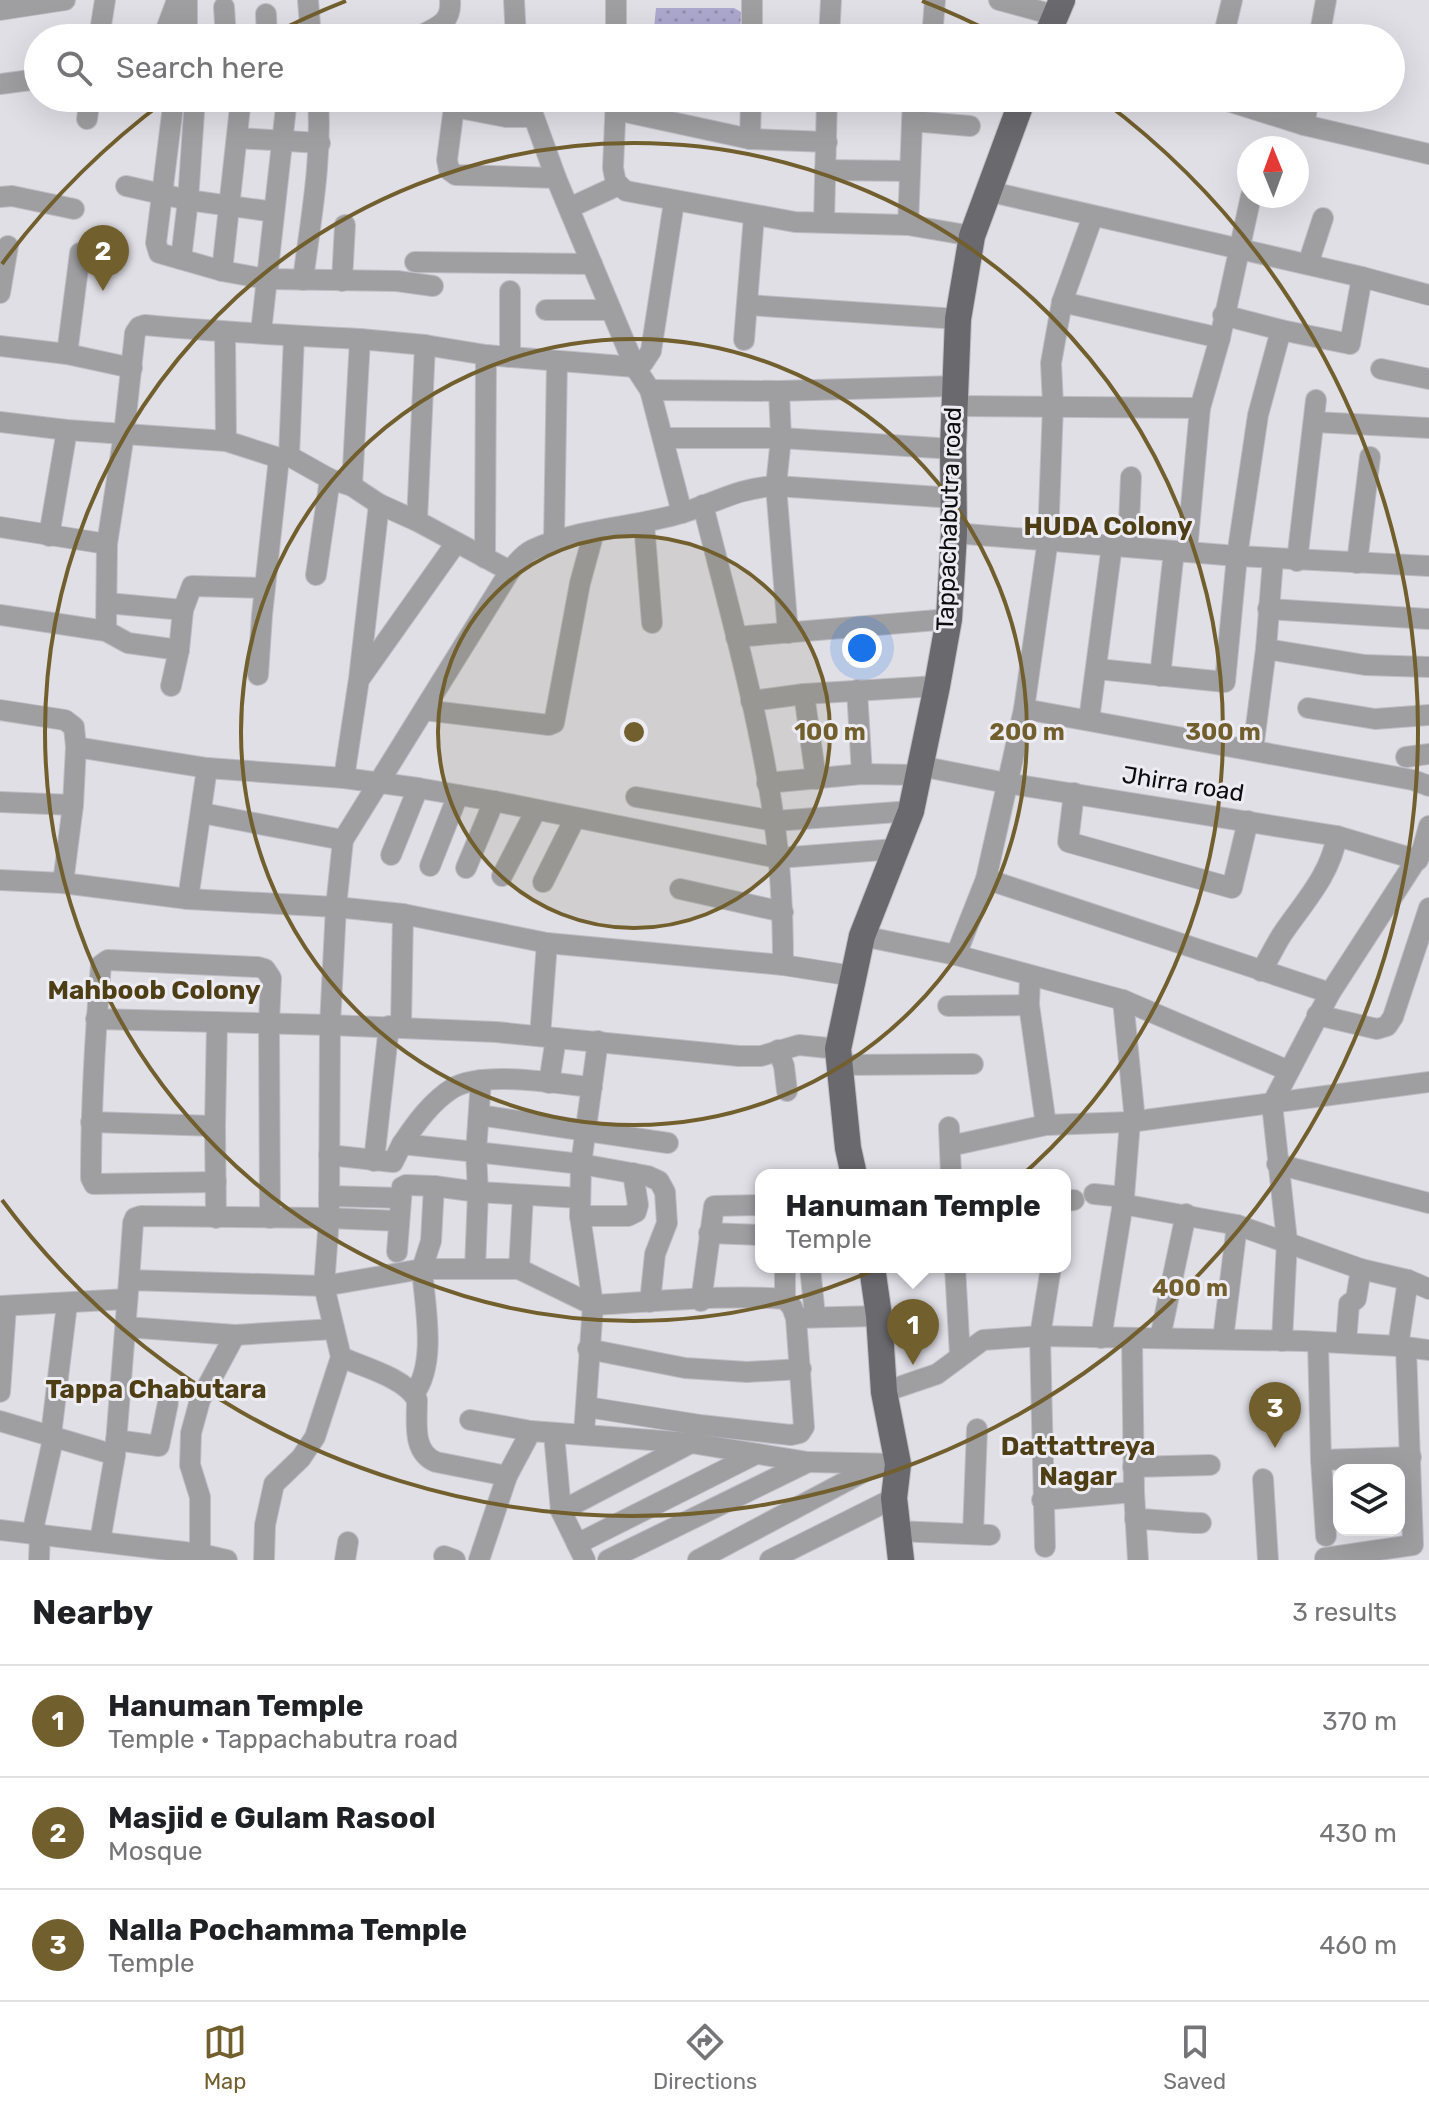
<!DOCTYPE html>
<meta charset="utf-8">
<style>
:root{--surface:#fff;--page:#f6f6f6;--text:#202124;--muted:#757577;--line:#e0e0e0;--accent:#725f2e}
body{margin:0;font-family:Rubik,sans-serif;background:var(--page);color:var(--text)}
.controls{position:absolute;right:24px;bottom:24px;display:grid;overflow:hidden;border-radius:16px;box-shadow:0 8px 32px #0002}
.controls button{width:72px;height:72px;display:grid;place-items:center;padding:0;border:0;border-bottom:2px solid var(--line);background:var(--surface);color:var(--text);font:40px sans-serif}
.compass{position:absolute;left:1237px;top:136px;width:72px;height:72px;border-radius:50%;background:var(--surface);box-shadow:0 8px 32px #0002;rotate:359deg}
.you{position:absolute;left:862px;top:648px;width:28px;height:28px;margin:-20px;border:6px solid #fff;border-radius:50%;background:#1a73e8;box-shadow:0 0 0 12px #1a73e833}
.badge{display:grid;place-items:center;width:52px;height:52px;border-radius:50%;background:var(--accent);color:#fff;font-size:26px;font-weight:700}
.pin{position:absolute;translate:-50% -66px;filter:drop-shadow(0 2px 4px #0008)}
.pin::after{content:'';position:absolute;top:42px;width:28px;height:24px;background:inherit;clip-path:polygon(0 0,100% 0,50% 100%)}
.popup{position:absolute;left:755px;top:1169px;width:316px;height:104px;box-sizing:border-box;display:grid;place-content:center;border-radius:16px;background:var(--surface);filter:drop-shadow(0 2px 6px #0005);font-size:26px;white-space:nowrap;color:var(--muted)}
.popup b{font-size:30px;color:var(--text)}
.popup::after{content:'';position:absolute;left:50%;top:100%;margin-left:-16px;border:16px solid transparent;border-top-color:var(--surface)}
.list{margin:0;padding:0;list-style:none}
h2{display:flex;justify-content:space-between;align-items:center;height:104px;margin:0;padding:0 32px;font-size:34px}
h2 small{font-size:26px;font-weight:400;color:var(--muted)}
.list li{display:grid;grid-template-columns:52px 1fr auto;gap:24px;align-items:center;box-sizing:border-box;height:112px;padding:0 32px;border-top:2px solid var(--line)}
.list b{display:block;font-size:30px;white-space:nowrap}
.list p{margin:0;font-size:26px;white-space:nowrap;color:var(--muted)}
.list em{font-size:26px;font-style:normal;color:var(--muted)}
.icon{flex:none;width:44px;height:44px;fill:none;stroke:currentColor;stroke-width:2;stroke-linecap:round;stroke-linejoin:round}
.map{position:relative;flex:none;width:1429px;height:1560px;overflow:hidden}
.search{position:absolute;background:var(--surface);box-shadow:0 8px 32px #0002;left:24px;right:24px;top:24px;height:88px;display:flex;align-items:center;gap:20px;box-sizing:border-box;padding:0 28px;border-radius:44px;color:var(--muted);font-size:30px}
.sheet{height:440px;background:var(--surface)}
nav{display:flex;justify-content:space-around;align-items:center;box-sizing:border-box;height:112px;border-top:2px solid var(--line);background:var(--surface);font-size:22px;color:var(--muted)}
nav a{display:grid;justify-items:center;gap:4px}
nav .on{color:var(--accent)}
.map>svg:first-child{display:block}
.park{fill:url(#park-dots)}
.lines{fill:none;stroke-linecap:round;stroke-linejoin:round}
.minor-casing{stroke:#bebdc4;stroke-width:22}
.major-casing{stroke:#bebdc4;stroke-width:28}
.minor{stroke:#9f9fa2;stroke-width:20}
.major{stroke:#6a696e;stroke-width:26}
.ring{fill:none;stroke:#725f2e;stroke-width:4}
.labels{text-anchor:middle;stroke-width:6;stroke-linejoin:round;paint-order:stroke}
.street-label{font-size:24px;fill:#0d0d0f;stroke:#edecf3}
.neighbourhood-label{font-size:26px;font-weight:bold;fill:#4d3e16;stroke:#edecf3}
.centre{fill:#725f2e;stroke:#edecf3;stroke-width:4}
.ring-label{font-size:24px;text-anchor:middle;font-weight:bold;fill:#725f2e;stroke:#edecf3;stroke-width:6;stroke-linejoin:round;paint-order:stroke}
</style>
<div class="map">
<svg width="1429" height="1560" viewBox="0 0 1429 1560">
<defs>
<pattern id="park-dots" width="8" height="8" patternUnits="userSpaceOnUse" patternTransform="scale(2)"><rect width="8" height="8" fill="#ada8ce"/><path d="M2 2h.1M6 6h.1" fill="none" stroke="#948fb0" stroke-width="1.8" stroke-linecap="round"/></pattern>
</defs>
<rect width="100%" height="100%" fill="#e0dfe6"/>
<g class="park">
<polygon points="656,8 734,8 741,12 740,38 653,38"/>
<polygon points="652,98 738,98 738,109 652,105"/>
</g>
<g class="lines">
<defs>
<g id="minor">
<polyline points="308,0 311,38"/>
<polyline points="514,0 516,38"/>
<polyline points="999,0 1054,15"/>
<polyline points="224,7 226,38"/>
<polyline points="0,10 65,0"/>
<polyline points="266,14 267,38"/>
<polyline points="99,38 105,0"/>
<polyline points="163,38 177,0"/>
<polyline points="187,38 187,1"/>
<path d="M416,38c19,-11 36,-13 34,-38"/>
<polyline points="616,38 616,0"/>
<polyline points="752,38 752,0"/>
<polyline points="829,38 831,0"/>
<polyline points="932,38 935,0"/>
<polyline points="1223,38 1232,0"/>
<polyline points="1319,38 1326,0"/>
<polyline points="0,84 38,79"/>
<polyline points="174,98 156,243 159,253 222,271 266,279 397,281 433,286"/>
<polyline points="453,98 454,107 506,117 533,117"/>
<polyline points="527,98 556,178 635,367 650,390 682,513"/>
<polyline points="616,98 613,168 616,183 626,191 795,222 908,225 972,236"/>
<polyline points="849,98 913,101"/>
<polyline points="1218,98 1304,125 1429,154"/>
<polyline points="138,99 138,98"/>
<polyline points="454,107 447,160 449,170 456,175 556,178"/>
<polyline points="616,110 750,139 827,142"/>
<polyline points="87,119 90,98"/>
<polyline points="912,121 970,126"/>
<polyline points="1304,125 1309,98"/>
<polyline points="237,138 320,143"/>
<polyline points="750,139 751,98"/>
<polyline points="825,170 909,171"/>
<polyline points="126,186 188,200 274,212"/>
<polyline points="987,191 1362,277 1429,295"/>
<polyline points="0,197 12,196 74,209"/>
<polyline points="569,208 619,185"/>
<polyline points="824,222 827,98"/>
<polyline points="908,225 913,98"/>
<polyline points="181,259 188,200 195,98"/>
<polyline points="415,262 592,264"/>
<polyline points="1308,264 1323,218"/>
<polyline points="222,271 241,98"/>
<path d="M303,280c8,-63 19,-118 15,-182"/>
<polyline points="342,281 345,225"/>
<polyline points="0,293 8,246"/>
<polyline points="1062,302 1220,338"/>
<polyline points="748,305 958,319"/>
<polyline points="546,310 611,310"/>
<polyline points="1281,330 1350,344 1362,277"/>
<polyline points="261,332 287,98"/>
<polyline points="225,333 226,441"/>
<polyline points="744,340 754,216"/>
<polyline points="0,346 67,354 132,368"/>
<polyline points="67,354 80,253"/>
<polyline points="510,357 510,291"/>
<polyline points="1381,369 1429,379"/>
<polyline points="650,390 779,391"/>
<polyline points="954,406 1200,408 1187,551"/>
<polyline points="1200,408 1220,338 1251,196"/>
<polyline points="0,422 67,430 226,441 279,458 289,456 330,479 352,486 379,504 417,521 510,571"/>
<polyline points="1315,422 1429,428"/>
<polyline points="663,438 781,438 953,449"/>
<polyline points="289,456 294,336"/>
<polyline points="352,486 360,339 425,345 486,355 635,367 643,363 651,351 674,202"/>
<path d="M703,505c26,104 56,208 71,315 7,48 9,97 9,145"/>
<polyline points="417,521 425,345"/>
<polyline points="644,523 652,623"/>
<path d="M0,527l107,17 17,-110 11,-101 4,-6 6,-2c71,7 143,10 215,14"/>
<polyline points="954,533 1237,556 1429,566"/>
<polyline points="49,536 67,430"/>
<polyline points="554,541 557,361"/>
<polyline points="1128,547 1131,477"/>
<polyline points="485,558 486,355"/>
<polyline points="1297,561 1316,400"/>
<polyline points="1357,563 1370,457"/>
<polyline points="316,575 330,479"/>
<polyline points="107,603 183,610"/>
<polyline points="1268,609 1429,619"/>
<polyline points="0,615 106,631 128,643 179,650 171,686"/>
<polyline points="106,631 107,544"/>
<polyline points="788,633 776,486 781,438 779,391 954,386"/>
<polyline points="736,637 949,619"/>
<polyline points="1266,649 1365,665 1429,667"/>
<polyline points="179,650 183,610 192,586 264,588"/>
<polyline points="1097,669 1225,682 1237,556 1258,415 1281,330 1223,315"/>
<polyline points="258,675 262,615 279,458"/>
<polyline points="1160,676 1174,551"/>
<polyline points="361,677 456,543"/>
<polyline points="857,690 862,774"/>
<polyline points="804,694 816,779"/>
<polyline points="751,701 804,694 937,686"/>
<polyline points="1308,708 1375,719 1429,715"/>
<polyline points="1024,709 1413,780 1429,786"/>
<polyline points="0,710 65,720 74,727 76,747"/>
<polyline points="424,710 549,725 554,723 580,583 594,532"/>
<polyline points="1089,720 1112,545"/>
<polyline points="1253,750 1266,649 1273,559"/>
<polyline points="1406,757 1429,754"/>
<polyline points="920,766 1006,783 1337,836 1418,860"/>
<polyline points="344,778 359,679 379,504"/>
<polyline points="767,783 862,774 919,775"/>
<polyline points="1074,793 1068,842 1232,888 1248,821"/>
<polyline points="636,797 775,821 911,811"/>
<polyline points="0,802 73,805 76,747 207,768 344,778 418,788 494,801 778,858 896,849"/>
<polyline points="202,813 343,840"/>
<polyline points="1422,851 1429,826"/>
<polyline points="391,855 418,788"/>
<polyline points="430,866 458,795"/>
<polyline points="466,868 494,801"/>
<polyline points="502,876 536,810"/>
<polyline points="986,879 1330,993 1272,1104 1287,1241 1282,1341"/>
<polyline points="0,880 63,883 188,899 336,907 403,914 547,943 783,965 853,976"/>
<polyline points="543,882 575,818"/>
<polyline points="63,883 73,805"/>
<polyline points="680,889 783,912"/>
<polyline points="188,899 207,768"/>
<polyline points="862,936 956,955 1123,1000 1289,1071"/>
<polyline points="956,955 986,879 1024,709 1048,539 1053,405 1051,363 1062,302 1093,216"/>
<path d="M1261,971c8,-12 14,-26 22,-38 22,-32 47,-58 54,-97"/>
<polyline points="1030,976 1029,1005 1046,1125 1130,1122"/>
<polyline points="1330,993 1422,851 1429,851"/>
<polyline points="1123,1000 1135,1121"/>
<polyline points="948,1006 1029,1005"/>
<polyline points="1317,1015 1377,1029 1387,1026 1393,1017 1429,908"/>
<polyline points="96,1019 330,1025 329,1218 324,1286 341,1357 315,1437 301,1458 274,1484 265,1525 264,1560"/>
<polyline points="401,1026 403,914"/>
<polyline points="540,1036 547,943"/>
<path d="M838,1049l-39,-4 -38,11h-22l-243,-24 -166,-7 6,-118 7,-67 167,-269c6,-7 13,-17 22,-21 47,-22 101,-22 150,-37 36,-11 55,-25 94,-27l178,12"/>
<polyline points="778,1050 784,1066 787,1091"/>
<polyline points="840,1065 973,1064"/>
<polyline points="481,1080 476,1152 581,1164 598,1041"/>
<polyline points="549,1083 556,1038"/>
<polyline points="479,1115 668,1143"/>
<polyline points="91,1122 215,1126"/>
<polyline points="949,1127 951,1175"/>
<path d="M402,1144c14,-21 30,-43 51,-56 30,-18 104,-4 139,-1"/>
<polyline points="950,1146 1046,1125"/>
<polyline points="329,1155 393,1162 402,1144 476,1152 478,1192 434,1186"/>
<polyline points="374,1161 389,1026"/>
<polyline points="1277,1164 1429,1203"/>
<path d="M216,1182l-122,2 -3,-6c0,-71 4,-142 10,-213l7,-5 150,7 7,2 6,9 -2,45 1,195"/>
<polyline points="1094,1194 1124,1197"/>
<polyline points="329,1196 401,1198"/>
<polyline points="580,1198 478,1192 475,1269 519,1269 593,1305 584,1433"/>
<polyline points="1065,1201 1074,1200"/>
<polyline points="1122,1204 1237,1225 1361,1269 1408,1280 1429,1289"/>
<polyline points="580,1216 628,1216 636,1212 638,1205 633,1173"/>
<polyline points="216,1218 215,1126 217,1022"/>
<polyline points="709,1233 761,1235"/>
<polyline points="397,1252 402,1187 406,1185 434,1186 431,1241 422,1269 475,1269"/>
<polyline points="785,1267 785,1299"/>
<polyline points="810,1267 815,1316"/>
<polyline points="955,1267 960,1356"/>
<polyline points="519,1269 523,1195"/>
<polyline points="129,1280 133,1223 135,1218 141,1216 329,1218 399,1221"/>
<polyline points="701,1301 714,1206 761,1205"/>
<polyline points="0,1306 127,1299"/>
<polyline points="796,1318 879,1316"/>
<polyline points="126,1327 235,1335 200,1400 191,1433 190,1465 200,1497 200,1560"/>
<polyline points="235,1335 334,1329"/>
<polyline points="1101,1338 1124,1197 1130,1122 1429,1082"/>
<polyline points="1132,1338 1134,1492 1138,1560"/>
<polyline points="1160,1338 1186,1214"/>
<polyline points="1223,1339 1237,1225"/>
<polyline points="1318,1342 1321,1460 1326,1536"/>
<polyline points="1346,1343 1349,1304 1356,1299 1361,1269"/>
<polyline points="1398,1346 1408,1280"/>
<polyline points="588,1349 685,1368 747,1372 801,1369"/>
<path d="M341,1357c22,10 65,21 76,43 0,23 -5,52 19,62l71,14 -28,84"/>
<polyline points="0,1392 6,1307"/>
<polyline points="884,1392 937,1374 983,1340 1040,1336 1304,1341 1398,1346 1429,1350"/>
<path d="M587,1407l113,18 91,10 9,-2 4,-6 -8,-109 -4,-11 -7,-8c-61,-5 -130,3 -192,6l-13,-89 1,-52 67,12 11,5 6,11 2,31 -12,31 -5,48"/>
<polyline points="470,1420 531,1431"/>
<polyline points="0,1421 115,1455"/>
<polyline points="554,1434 561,1511 585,1560"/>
<polyline points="51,1435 67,1304"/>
<polyline points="116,1440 159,1446 168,1403"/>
<polyline points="691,1443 808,1462 898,1464"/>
<polyline points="1321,1460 1411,1457"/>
<polyline points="1133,1467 1210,1465"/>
<polyline points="507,1476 531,1431 691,1443 561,1511"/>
<polyline points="1263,1479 1268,1560"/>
<polyline points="1042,1500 1134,1492"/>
<path d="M1135,1519c23,0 43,4 66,4"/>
<polyline points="0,1530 201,1554 227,1560"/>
<polyline points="896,1531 990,1535"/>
<polyline points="32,1534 54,1435"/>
<polyline points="973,1534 977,1429"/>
<path d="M100,1541l15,-86 14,-175 195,6 98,-17c3,38 15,94 -8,125"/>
<polyline points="577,1544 754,1455"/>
<polyline points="1045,1547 1040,1336 1051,1267"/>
<polyline points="444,1556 455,1560"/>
<polyline points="39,1560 40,1534"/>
<polyline points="345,1560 348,1542"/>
<polyline points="608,1560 808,1462"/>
<polyline points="698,1560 875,1466"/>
<polyline points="770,1560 894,1498"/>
<polyline points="1325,1560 1325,1558 1413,1545 1406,1348"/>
</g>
<g id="major">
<polyline points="1046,38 1062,0"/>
<polyline points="854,1175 848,1148 838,1049 862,936 911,811 937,686 949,619 954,533 953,449 958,319 972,236 1023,98"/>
<polyline points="872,1267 879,1316 884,1392 898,1464 894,1498 901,1560"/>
</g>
</defs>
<use href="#minor" class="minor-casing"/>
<use href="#major" class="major-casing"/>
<use href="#minor" class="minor"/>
<use href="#major" class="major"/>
</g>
<circle cx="634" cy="732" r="196" fill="#725f2e" fill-opacity=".12"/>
<g class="ring">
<circle cx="634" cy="732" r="196"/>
<circle cx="634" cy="732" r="393"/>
<circle cx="634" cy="732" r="589"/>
<path d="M2 264A786 786 0 0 1 166 100M271 35A786 786 0 0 1 346 1M922 1A786 786 0 0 1 997 35M1102 100A786 786 0 1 1 2 1200"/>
</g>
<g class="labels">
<g class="street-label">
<text transform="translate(949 519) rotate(-88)" y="8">Tappachabutra road</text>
<text transform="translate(1183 784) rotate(9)" y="8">Jhirra road</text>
</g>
<g class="neighbourhood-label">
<text x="1108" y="535">HUDA Colony</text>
<text x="154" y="999">Mahboob Colony</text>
<text x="156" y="1398">Tappa Chabutara</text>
<text x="1078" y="1455">Dattattreya<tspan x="1078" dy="30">Nagar</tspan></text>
</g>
</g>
<circle cx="634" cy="732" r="12" class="centre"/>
<g class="ring-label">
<text x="830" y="740">100 m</text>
<text x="1027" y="740">200 m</text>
<text x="1223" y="740">300 m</text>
<text x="1190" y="1296">400 m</text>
</g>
</svg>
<div class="controls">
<button><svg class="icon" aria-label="layers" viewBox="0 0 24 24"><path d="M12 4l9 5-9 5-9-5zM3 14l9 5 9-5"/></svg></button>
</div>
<svg class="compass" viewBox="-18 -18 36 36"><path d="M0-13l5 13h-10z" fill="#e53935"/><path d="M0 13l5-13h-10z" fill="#757577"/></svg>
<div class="you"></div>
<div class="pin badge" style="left:913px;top:1365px">1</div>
<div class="popup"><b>Hanuman Temple</b>Temple</div>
<div class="pin badge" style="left:103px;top:291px">2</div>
<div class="pin badge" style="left:1275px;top:1448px">3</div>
<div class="search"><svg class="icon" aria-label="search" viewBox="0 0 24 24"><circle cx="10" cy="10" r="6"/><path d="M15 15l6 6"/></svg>Search here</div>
</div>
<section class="sheet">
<h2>Nearby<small>3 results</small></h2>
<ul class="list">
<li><span class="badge">1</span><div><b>Hanuman Temple</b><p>Temple · Tappachabutra road</p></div><em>370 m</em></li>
<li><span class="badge">2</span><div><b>Masjid e Gulam Rasool</b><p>Mosque</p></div><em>430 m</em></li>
<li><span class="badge">3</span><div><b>Nalla Pochamma Temple</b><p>Temple</p></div><em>460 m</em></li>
</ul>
</section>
<nav>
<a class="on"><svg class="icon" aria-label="map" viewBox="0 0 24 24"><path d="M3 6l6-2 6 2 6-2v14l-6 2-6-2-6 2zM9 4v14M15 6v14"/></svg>Map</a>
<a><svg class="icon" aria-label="directions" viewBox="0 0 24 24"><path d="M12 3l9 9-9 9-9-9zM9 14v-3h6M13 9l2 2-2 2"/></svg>Directions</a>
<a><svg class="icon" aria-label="saved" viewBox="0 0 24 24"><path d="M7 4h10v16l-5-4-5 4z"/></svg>Saved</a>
</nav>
